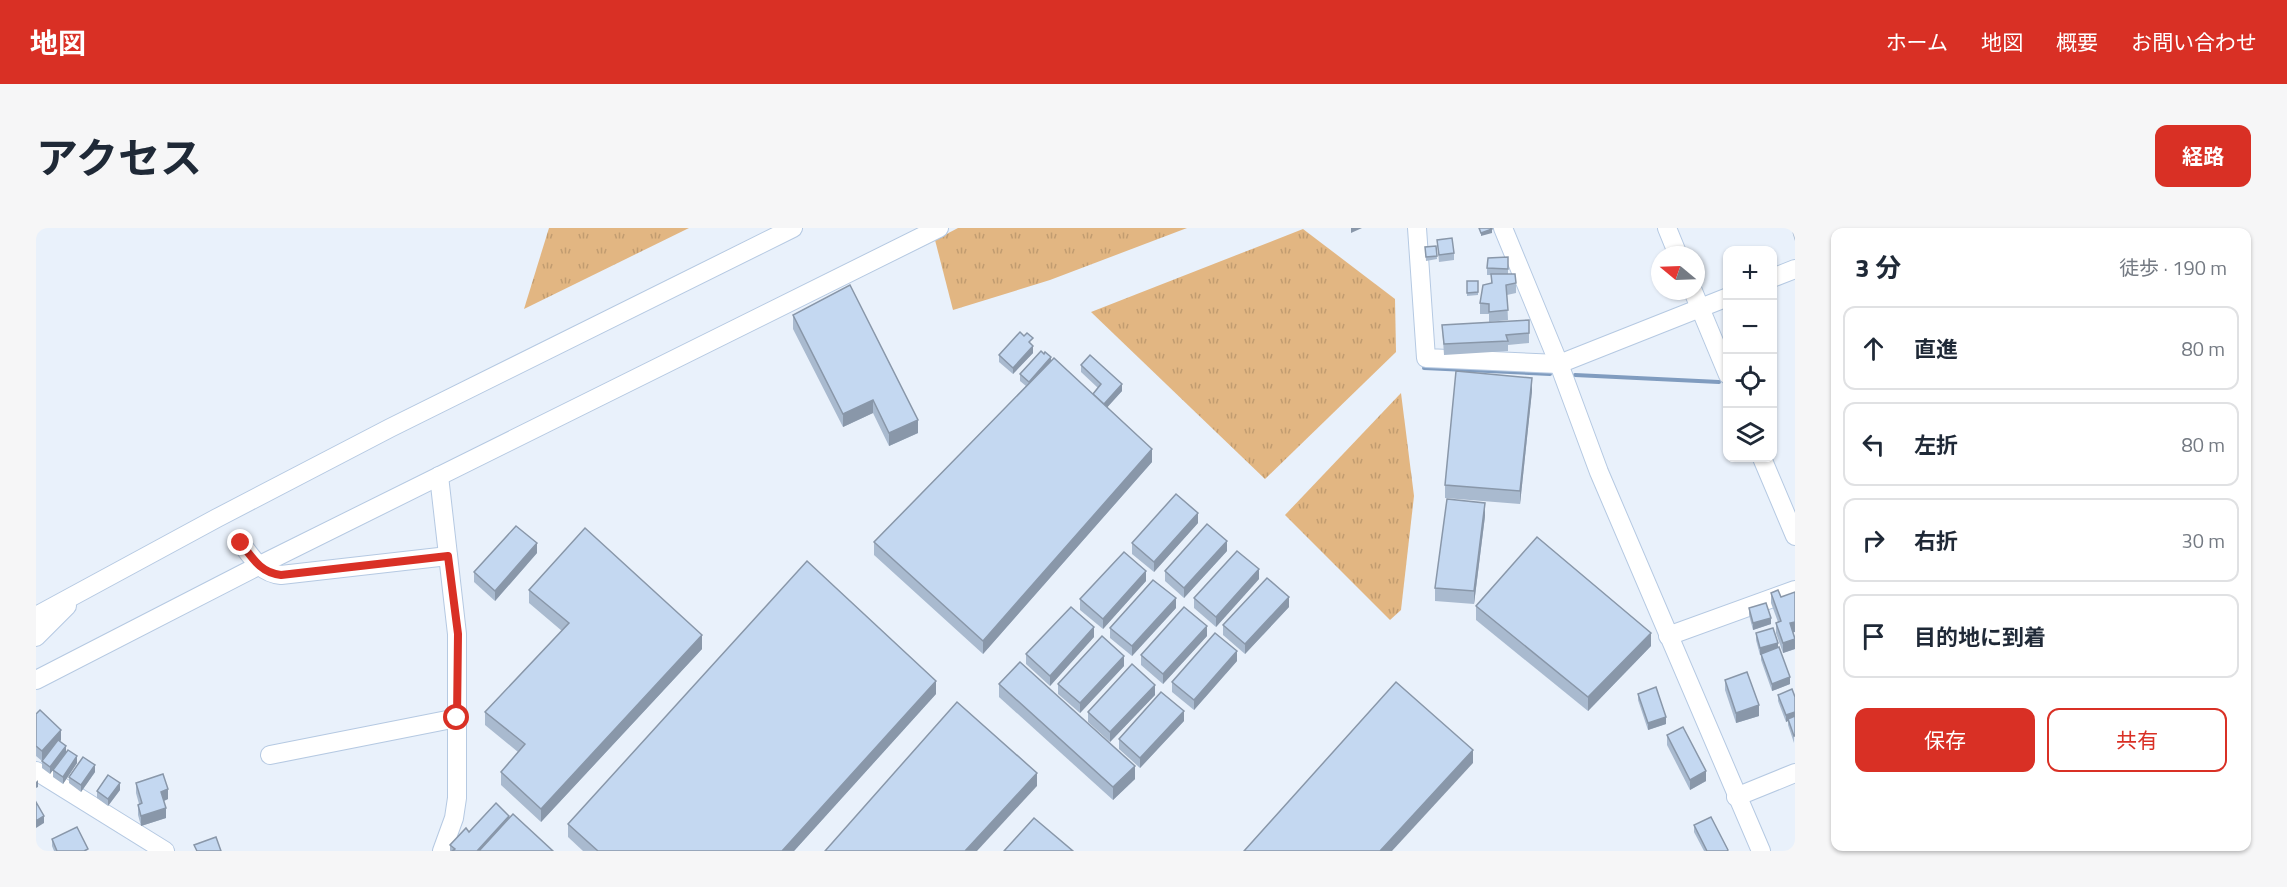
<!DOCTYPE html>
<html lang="ja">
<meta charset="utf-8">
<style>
:root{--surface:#fff;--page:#f6f6f7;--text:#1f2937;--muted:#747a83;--line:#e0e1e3;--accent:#d93025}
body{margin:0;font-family:"Titillium Web","Noto Sans JP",sans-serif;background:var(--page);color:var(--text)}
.controls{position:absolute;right:18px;top:18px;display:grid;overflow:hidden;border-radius:12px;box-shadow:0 2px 4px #0004}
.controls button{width:54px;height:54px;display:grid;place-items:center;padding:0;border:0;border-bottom:2px solid var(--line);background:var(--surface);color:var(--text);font:30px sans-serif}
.compass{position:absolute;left:1615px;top:18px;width:54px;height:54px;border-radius:50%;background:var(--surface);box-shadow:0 2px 4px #0004;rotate:289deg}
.stop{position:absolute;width:18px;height:18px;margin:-14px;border:4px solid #d93025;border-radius:50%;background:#fff}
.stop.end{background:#d93025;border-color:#fff;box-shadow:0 2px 6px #0008}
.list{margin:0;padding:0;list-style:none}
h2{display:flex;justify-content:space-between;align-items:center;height:78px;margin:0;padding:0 24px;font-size:26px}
h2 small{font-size:20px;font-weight:400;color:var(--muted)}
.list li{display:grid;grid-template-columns:39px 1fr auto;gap:18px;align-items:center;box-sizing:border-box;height:84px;margin:0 12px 12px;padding:0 12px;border:2px solid var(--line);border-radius:12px}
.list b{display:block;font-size:22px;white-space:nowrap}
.list em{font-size:20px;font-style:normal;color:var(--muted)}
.actions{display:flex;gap:12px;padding:18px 24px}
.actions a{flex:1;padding:14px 0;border:2px solid var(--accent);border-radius:12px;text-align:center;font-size:21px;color:var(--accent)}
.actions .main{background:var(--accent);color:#fff}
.icon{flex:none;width:33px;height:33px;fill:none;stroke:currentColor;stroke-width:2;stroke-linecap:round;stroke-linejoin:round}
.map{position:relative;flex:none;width:1759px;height:623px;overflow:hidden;border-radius:12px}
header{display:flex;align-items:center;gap:36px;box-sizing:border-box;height:84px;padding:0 30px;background:var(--accent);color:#fff}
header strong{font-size:28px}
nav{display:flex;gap:33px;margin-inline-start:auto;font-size:21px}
.intro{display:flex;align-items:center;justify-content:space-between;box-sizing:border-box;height:144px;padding:0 36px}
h1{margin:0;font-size:42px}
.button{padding:15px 27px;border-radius:12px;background:var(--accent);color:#fff;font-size:21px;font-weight:700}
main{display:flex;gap:36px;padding:0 36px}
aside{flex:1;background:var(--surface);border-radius:12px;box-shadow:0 2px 4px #0004}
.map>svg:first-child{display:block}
.grass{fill:url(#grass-tufts)}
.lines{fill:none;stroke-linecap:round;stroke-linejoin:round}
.stream{stroke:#809cbf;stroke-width:4}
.minor-casing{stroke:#b5c9e2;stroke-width:20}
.minor{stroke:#fff;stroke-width:18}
.wall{fill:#a9bacf}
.shaded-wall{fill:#8997a9}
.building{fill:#c4d8f1;stroke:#8997a9;stroke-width:1.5}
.route{stroke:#d93025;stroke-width:8}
</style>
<header>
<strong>地図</strong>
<nav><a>ホーム</a><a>地図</a><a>概要</a><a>お問い合わせ</a></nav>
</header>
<div class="intro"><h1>アクセス</h1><a class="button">経路</a></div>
<main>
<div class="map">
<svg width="1759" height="623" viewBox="0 0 1759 623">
<defs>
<pattern id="grass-tufts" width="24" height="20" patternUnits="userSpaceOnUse" patternTransform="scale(1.5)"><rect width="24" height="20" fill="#e2b682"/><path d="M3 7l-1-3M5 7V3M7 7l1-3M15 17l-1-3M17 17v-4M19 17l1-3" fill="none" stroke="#c19c70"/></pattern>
</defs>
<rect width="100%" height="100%" fill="#e9f1fb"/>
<g class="grass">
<polygon points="513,0 653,0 488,81"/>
<polygon points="922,0 1151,0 1014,52 917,82 899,12"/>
<polygon points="1267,1 1359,71 1360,124 1229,251 1055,84"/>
<polygon points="1365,165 1378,268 1365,382 1354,392 1249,287"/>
</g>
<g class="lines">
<g class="stream">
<polyline points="1388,140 1514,146"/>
<polyline points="1539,147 1683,154"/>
</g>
<defs>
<g id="minor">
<polyline points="1381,0 1390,130 1523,136 1692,69"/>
<polyline points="1467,0 1523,136 1563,244 1725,623"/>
<polyline points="1631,0 1642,27"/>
<polyline points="1736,50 1759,41"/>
<polyline points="1657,63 1692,147"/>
<polyline points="1726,230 1759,308"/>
<polyline points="403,248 421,406 421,570 418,590 406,623"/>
<path d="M205,315c12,16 20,30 40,32l167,-19"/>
<polyline points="0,388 181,290 354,200 757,0"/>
<polyline points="1632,408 1759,362"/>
<polyline points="0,409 31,378"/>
<polyline points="0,452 222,338 903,0"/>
<polyline points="234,527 421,490"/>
<polyline points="0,543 129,623"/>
<polyline points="1700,569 1759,545"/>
</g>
</defs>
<use href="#minor" class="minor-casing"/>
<use href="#minor" class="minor"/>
</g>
<g class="wall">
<polygon points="1755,0 1759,0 1759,13"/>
<polygon points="1401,12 1418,25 1418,32 1403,34"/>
<polygon points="1400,18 1401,31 1390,33 1389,19"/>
<polygon points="1472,29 1472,46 1480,55 1480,65 1471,67 1472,92 1453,94 1453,86 1444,86 1444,75 1455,55 1455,47 1451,47 1451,40"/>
<polygon points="1431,53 1442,53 1442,67 1431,68"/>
<polygon points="757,87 882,205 853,218 837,185 807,199 757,101"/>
<polygon points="1406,97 1493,105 1493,115 1472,117 1472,123 1408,127"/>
<polygon points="996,117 997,125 977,146 963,134 963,127"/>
<polygon points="1015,133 1057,166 1062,160 1045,144 1045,137 1086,163 1071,179 1116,234 947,426 838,327 838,314 990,158 984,153 984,146"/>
<polygon points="1496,163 1484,276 1409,270 1409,257"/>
<polygon points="1449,288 1438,376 1399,373 1399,360"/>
<polygon points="1162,295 1118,344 1096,326 1096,315"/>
<polygon points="1191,323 1148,370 1129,353 1129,343"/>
<polygon points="501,325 459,373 438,354 438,344"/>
<polygon points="1223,351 1180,399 1158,380 1158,370"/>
<polygon points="1110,353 1067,401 1044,382 1044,371"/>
<polygon points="493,362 666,421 505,594 465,557 465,544 482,524 449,497 449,484 526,403 493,375"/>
<polygon points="1735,365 1757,404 1759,409 1759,421 1747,425 1740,405 1740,395 1742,394 1735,375"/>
<polygon points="1440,378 1615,418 1552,483 1440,392"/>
<polygon points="1253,379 1209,426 1187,407 1187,397"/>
<polygon points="1140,380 1096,428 1074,410 1074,400"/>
<polygon points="1713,380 1735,396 1717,402 1713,387"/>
<polygon points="1720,405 1742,420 1754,456 1736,463 1725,432 1725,427 1724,427 1720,412"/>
<polygon points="1171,408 1127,456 1105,437 1105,427"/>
<polygon points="1058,409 1014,458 990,436 990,426"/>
<polygon points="1201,433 1158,482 1136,464 1136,454"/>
<polygon points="1088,438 1044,485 1022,466 1022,456"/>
<polygon points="1689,452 1723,488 1700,495 1689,462"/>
<polygon points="963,456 1099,551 1077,572 963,469"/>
<polygon points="900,466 758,623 547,623 532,609 532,596"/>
<polygon points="1602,466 1630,496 1612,502 1602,472"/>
<polygon points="1119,467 1074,514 1052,494 1052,484"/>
<polygon points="1742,467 1759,469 1758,515 1752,497 1752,493 1750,494 1742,473"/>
<polygon points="0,486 25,512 24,514 30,524 41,535 27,556 17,549 17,542 25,531 14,546 6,540 6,533 8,531 6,533 0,528"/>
<polygon points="1148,493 1104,540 1083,521 1083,511"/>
<polygon points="1631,507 1670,553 1654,562 1631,517"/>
<polygon points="59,544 45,564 33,555 33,549"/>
<polygon points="100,555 132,571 128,573 130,590 105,598 102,587 102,577 103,576 100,565"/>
<polygon points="84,562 72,578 61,570 61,563"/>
<polygon points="473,591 517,623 414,623 414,617 433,604"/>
<polygon points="1658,597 1692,623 1668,623 1658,604"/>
<polygon points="16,611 52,623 18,623 16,618"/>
</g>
<g class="shaded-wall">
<polygon points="1315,0 1326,0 1315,5"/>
<polygon points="1456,1 1456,5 1445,8 1445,5"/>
<polygon points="997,118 997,125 977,146 977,140"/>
<polygon points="1015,129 1015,136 993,161 993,154"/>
<polygon points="1496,150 1496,163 1484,276 1484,263"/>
<polygon points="1086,156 1086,163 1068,183 1068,176"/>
<polygon points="837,172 837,185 807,199 807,186"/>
<polygon points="882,192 882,205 853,218 853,205"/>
<polygon points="1116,221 1116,234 947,426 947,413"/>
<polygon points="1449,275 1449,288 1438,376 1438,363"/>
<polygon points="1162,285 1162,295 1118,344 1118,334"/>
<polygon points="1191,313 1191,323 1148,370 1148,360"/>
<polygon points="501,315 501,325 459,373 459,363"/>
<polygon points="1223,341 1223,351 1180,399 1180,389"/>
<polygon points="1110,343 1110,353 1067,401 1067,391"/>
<polygon points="1253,369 1253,379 1209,426 1209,416"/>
<polygon points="1140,370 1140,380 1096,428 1096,418"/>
<polygon points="1735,390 1735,396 1717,402 1717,395"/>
<polygon points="1759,394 1759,404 1754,405 1754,395"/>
<polygon points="1171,398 1171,408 1127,456 1127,446"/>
<polygon points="1058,399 1058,409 1014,458 1014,448"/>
<polygon points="1615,405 1615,418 1552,483 1552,469"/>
<polygon points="666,407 666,421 505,594 505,581"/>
<polygon points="1759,411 1759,421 1747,425 1747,415"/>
<polygon points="1742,415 1742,422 1724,427 1724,420"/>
<polygon points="1201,423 1201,433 1158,482 1158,472"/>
<polygon points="1088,428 1088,438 1044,485 1044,475"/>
<polygon points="1754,449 1754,456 1736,463 1736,456"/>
<polygon points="900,453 900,466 758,623 746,623"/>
<polygon points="1119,457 1119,467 1074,514 1074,504"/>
<polygon points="1723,477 1723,488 1700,495 1700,485"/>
<polygon points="1148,483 1148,493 1104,540 1104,530"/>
<polygon points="1759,484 1759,490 1752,491 1752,493 1750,494 1750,487"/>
<polygon points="1630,489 1630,496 1612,502 1612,495"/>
<polygon points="25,502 25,512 6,533 6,523"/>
<polygon points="30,518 30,525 14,546 14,539"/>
<polygon points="1437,522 1437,535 1356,623 1344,623"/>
<polygon points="41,528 41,535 27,556 27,549"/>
<polygon points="59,537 59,544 45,564 45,557"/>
<polygon points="1099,538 1099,551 1077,572 1077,559"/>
<polygon points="1670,543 1670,553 1654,562 1654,552"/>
<polygon points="1001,545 1001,558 941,623 929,623"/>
<polygon points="2,552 2,559 0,560 0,554"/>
<polygon points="84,555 84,562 72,578 72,571"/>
<polygon points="132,561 132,571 125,574 125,564"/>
<polygon points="130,580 130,590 105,598 105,588"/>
<polygon points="8,588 8,595 0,600 0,593"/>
<polygon points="473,588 473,598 451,623 441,623"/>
</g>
<g class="building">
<polygon points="1443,0 1456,0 1456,1 1445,5"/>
<polygon points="1416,10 1418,25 1403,27 1401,12"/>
<polygon points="1400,18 1401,28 1390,29 1389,19"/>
<polygon points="1472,29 1472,41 1451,40 1452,30"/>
<polygon points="1455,46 1479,46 1480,55 1470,57 1472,82 1453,84 1453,76 1444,75 1447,57 1456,55"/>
<polygon points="1431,53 1442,53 1442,64 1431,65"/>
<polygon points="814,57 882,192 853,205 837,172 807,186 757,87"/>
<polygon points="1493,92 1493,105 1470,107 1472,113 1408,116 1406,97"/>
<polygon points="984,104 988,108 991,105 997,110 993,114 997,118 977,140 963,127"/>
<polygon points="1005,123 1008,126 1009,124 1015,129 993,154 984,146"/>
<polygon points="1054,127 1086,156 1068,176 1057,166 1065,156 1045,137"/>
<polygon points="1018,130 1116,221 947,413 838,314"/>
<polygon points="1420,143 1496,150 1484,263 1409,257"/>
<polygon points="1140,266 1162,285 1118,334 1096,315"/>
<polygon points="1411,271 1449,275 1438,363 1399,360"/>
<polygon points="1171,296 1191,313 1148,360 1129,343"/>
<polygon points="480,298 501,315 459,363 438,344"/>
<polygon points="549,300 666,407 505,581 465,544 489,516 449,484 533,395 493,362"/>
<polygon points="1501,309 1615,405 1552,469 1440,378"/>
<polygon points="1201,323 1223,341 1180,389 1158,370"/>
<polygon points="1088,324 1110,343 1067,391 1044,371"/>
<polygon points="771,333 900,453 746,623 562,623 532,596"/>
<polygon points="1231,350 1253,369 1209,416 1187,397"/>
<polygon points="1117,352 1140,370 1096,418 1074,400"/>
<polygon points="1742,362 1745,369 1759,364 1759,394 1754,395 1759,411 1747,415 1740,395 1745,393 1735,365"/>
<polygon points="1730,375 1735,390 1717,395 1713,380"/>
<polygon points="1035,379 1058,399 1014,448 990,426"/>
<polygon points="1148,379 1171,398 1127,446 1105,427"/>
<polygon points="1737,400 1742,415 1724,420 1720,405"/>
<polygon points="1179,405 1201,423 1158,472 1136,454"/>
<polygon points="1066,408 1088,428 1044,475 1022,456"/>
<polygon points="1743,419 1754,449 1736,456 1725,426"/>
<polygon points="984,434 1099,538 1077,559 963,456"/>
<polygon points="1096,436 1119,457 1074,504 1052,484"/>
<polygon points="1711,444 1723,477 1700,485 1689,452"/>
<polygon points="1360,454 1437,522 1344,623 1208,623"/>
<polygon points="1620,459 1630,489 1612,495 1602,466"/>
<polygon points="1756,461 1759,469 1759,484 1750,487 1742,467"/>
<polygon points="1125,464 1148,483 1104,530 1083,511"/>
<polygon points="921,474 1001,545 929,623 789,623"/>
<polygon points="4,482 25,502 6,523 0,518 0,486"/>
<polygon points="1759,488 1759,508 1758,508 1752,491"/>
<polygon points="1647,499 1670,543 1654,552 1631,507"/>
<polygon points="22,512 30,518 14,539 6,533"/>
<polygon points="32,522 41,528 27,549 17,542"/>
<polygon points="47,529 59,537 45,557 33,549"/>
<polygon points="127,546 132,561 125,564 130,580 105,588 102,577 106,575 100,555"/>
<polygon points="72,547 84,555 72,571 61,563"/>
<polygon points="0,574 8,588 0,593"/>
<polygon points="460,575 473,588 441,623 416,623 419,621 414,617 430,600 433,604"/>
<polygon points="477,586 517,623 443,623"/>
<polygon points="1675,589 1692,622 1691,623 1671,623 1658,597"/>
<polygon points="998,590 1037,623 968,623"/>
<polygon points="41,599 52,621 48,623 21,623 16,611"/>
<polygon points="180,609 185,623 161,623 158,617"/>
</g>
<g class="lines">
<path class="route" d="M205,315c12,16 20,30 40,32l167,-19 10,78 -1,84"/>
</g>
</svg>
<div class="controls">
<button>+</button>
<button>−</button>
<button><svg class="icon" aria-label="locate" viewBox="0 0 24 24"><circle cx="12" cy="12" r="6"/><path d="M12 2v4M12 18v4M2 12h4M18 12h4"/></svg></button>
<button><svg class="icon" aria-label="layers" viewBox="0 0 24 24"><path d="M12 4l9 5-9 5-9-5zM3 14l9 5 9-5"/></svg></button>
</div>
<svg class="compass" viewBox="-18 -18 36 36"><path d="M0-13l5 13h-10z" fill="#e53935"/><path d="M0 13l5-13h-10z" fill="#747a83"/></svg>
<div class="stop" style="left:421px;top:490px"></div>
<div class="stop end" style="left:205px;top:315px"></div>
</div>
<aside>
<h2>3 分<small>徒歩 · 190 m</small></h2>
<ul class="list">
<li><svg class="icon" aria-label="ahead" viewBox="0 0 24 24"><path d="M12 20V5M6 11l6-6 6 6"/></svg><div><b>直進</b></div><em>80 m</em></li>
<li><svg class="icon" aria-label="left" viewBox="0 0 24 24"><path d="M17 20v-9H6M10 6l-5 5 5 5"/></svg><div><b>左折</b></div><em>80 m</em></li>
<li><svg class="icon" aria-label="right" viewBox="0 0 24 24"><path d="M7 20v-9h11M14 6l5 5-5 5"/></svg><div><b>右折</b></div><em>30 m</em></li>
<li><svg class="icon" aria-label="arrive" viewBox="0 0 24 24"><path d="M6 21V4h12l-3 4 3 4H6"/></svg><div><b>目的地に到着</b></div></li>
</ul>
<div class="actions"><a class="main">保存</a><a>共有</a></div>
</aside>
</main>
